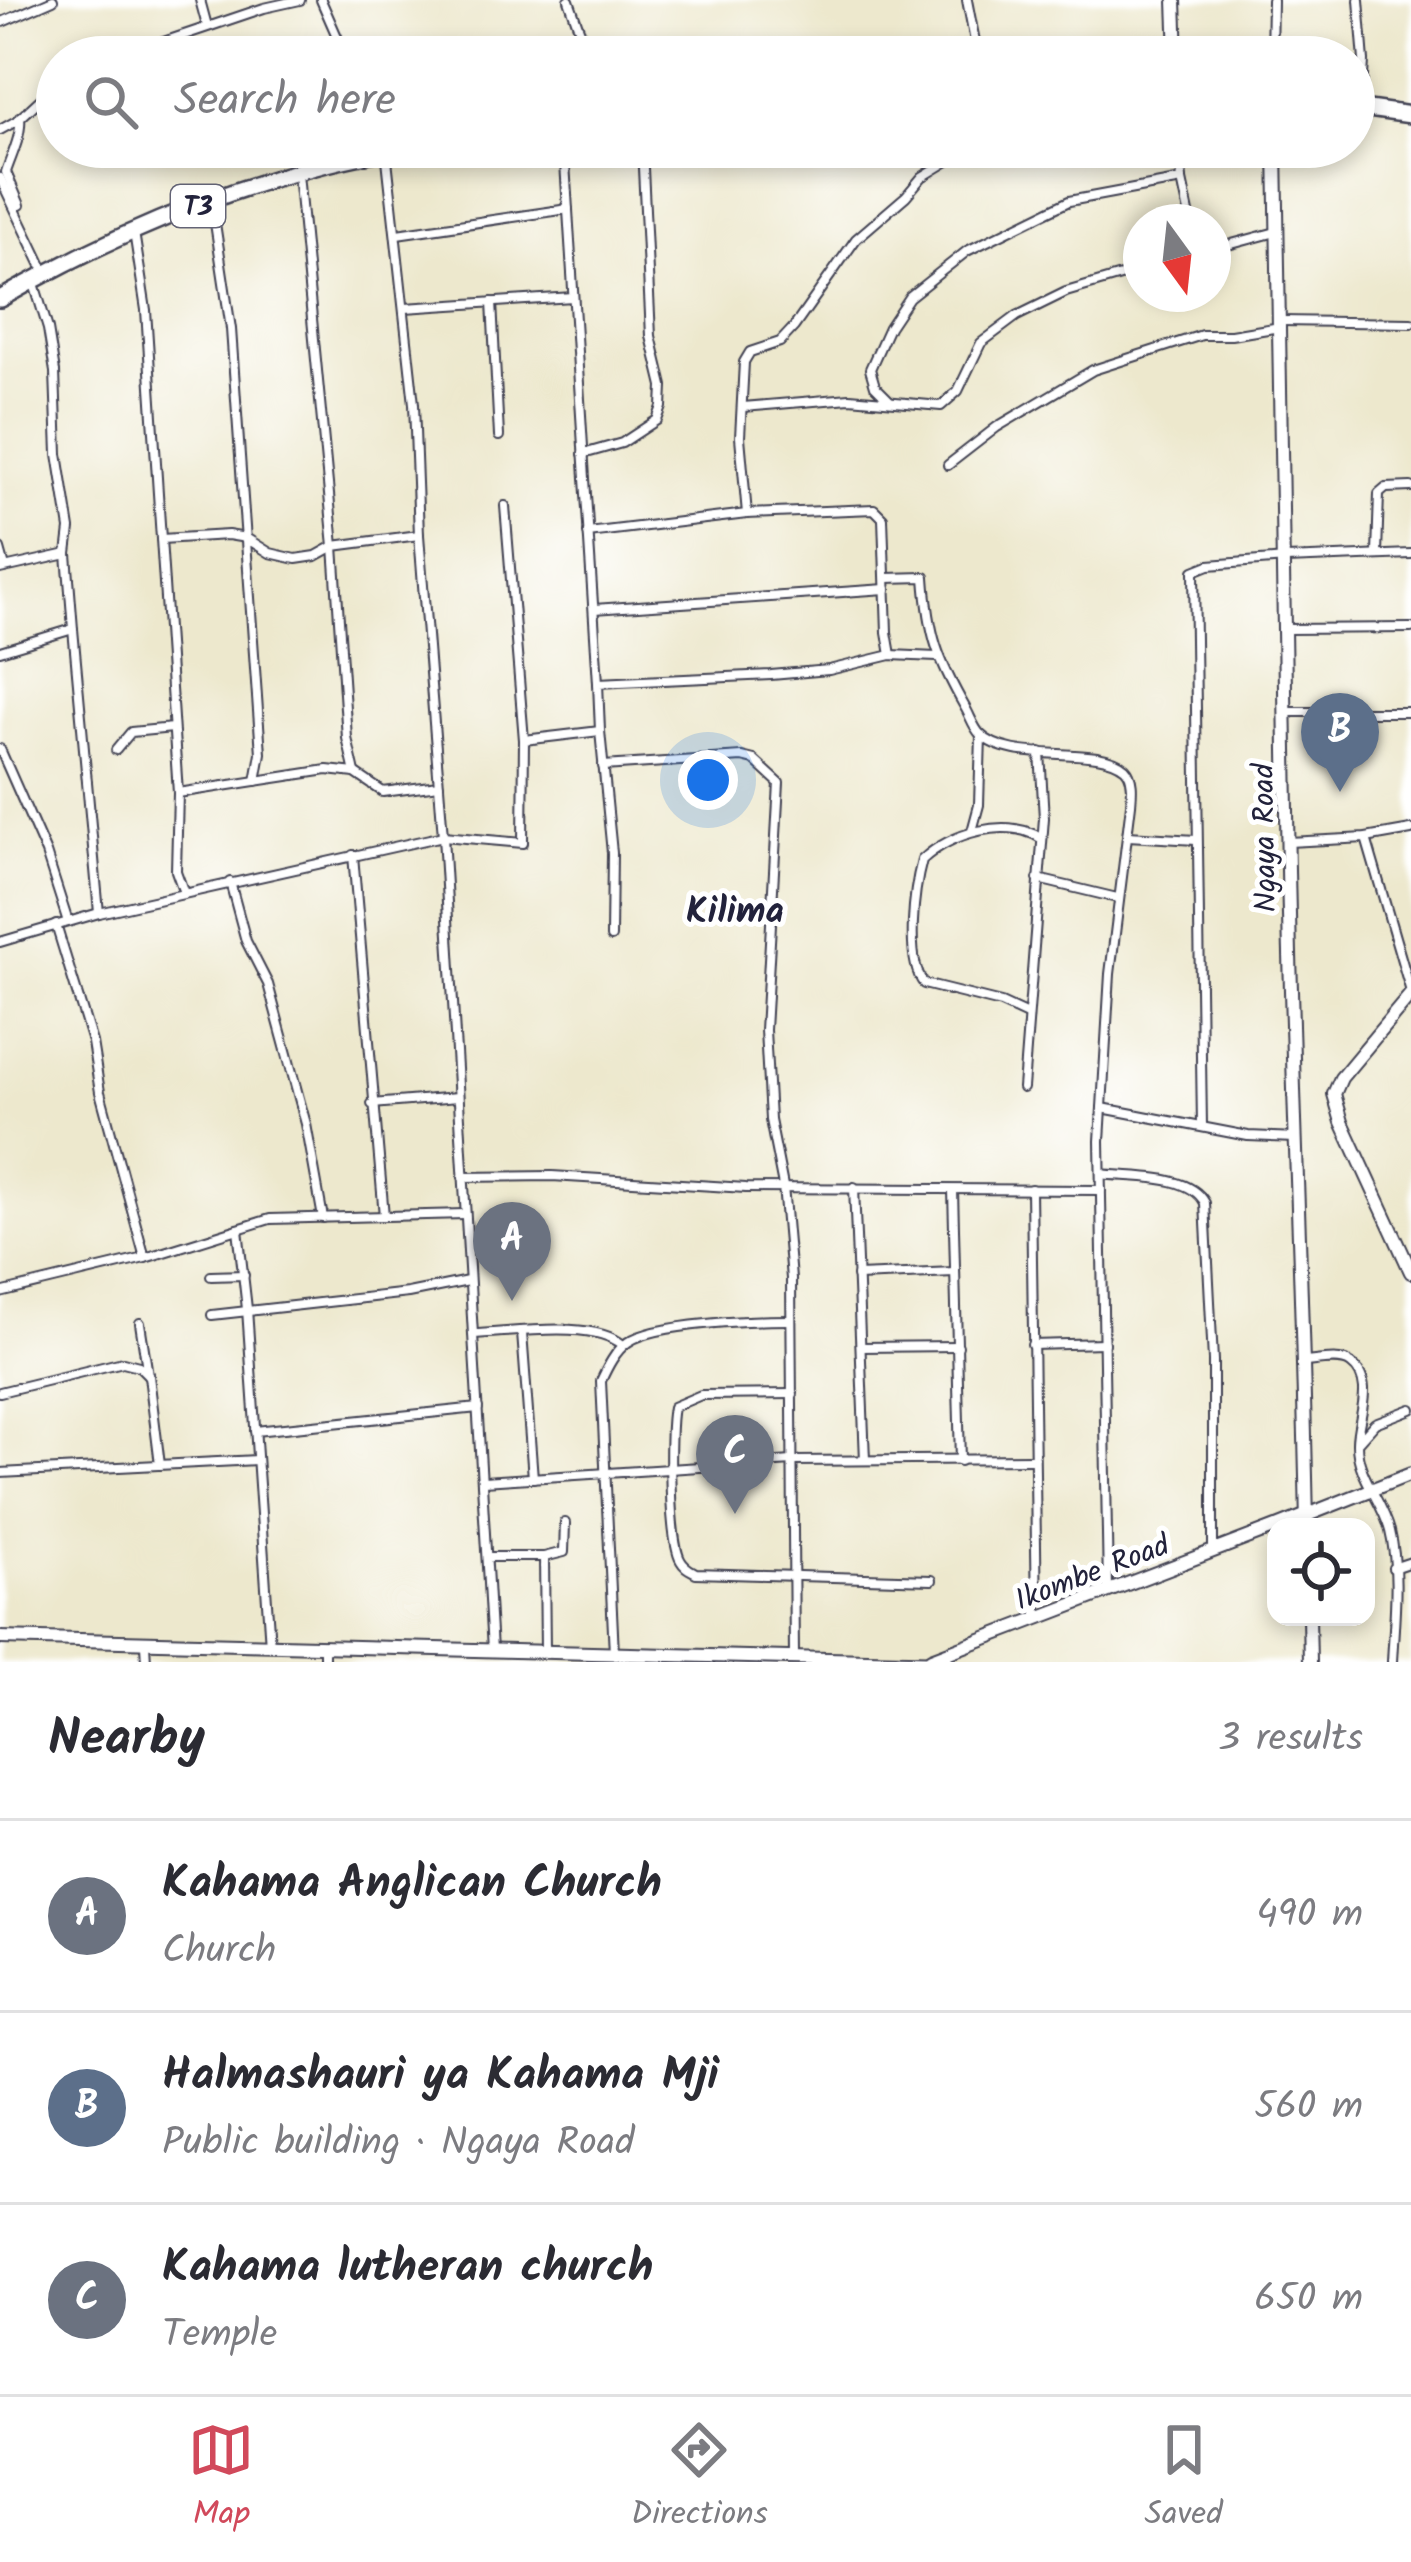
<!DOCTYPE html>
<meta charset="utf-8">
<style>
:root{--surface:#fff;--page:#f2f2f3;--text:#2b2b33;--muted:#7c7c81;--line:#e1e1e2;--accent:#d1495b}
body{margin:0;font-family:Kalam,sans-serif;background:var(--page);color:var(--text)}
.controls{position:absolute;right:36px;bottom:36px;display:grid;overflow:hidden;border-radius:24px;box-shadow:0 6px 18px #0003}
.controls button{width:108px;height:108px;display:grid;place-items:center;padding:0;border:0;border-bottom:3px solid var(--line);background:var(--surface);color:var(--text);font:60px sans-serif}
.compass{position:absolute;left:1123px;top:204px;width:108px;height:108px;border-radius:50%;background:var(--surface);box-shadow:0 6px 18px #0003;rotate:165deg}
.you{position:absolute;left:708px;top:780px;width:42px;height:42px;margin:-30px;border:9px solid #fff;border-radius:50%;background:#1a73e8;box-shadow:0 0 0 18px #1a73e833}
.badge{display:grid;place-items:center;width:78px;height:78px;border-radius:50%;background:var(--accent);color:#fff;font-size:39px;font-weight:700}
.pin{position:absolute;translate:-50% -99px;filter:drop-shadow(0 3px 6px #0008)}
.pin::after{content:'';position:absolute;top:63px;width:42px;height:36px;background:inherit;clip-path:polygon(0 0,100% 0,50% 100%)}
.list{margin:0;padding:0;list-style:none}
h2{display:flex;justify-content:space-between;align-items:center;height:156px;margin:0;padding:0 48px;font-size:51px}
h2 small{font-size:39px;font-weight:400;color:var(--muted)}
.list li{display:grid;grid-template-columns:78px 1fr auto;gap:36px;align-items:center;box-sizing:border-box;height:192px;padding:0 48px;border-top:3px solid var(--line)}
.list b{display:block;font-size:45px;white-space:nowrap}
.list p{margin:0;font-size:39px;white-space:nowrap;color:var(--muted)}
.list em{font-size:39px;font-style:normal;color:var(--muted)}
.icon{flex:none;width:66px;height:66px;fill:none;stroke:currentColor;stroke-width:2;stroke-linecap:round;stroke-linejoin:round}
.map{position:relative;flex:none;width:1411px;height:1662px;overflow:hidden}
.search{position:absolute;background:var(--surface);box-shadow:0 6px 18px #0003;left:36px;right:36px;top:36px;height:132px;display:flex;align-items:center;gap:30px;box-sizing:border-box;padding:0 42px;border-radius:66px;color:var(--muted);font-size:45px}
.sheet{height:732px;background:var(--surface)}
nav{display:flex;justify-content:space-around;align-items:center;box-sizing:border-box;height:168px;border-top:3px solid var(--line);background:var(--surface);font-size:33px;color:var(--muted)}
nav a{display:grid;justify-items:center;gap:6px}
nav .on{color:var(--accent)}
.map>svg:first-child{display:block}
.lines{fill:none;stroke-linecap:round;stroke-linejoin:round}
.street-casing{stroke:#404051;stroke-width:12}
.secondary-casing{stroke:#404051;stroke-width:16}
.highway-casing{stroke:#404051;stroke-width:20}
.street{stroke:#fff;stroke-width:8}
.secondary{stroke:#fff;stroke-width:12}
.highway{stroke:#fff;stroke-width:15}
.labels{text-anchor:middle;stroke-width:10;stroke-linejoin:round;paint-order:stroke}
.shield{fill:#fff;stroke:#646476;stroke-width:3}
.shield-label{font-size:27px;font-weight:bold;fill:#22223b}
.street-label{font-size:30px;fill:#22223b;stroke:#fff}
.quarter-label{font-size:36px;font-weight:bold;fill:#22223b;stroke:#fff}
</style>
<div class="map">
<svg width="1411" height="1662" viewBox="0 0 1411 1662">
<rect width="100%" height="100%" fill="#fff"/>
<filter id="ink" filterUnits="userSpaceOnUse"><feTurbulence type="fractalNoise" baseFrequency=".00833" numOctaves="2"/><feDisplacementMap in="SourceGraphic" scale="24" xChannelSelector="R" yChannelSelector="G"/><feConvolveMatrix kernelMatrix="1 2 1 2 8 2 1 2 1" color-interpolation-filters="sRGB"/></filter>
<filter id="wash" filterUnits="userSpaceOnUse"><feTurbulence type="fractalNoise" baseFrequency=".004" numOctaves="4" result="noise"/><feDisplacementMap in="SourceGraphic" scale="48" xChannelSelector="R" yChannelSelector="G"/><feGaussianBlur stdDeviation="2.7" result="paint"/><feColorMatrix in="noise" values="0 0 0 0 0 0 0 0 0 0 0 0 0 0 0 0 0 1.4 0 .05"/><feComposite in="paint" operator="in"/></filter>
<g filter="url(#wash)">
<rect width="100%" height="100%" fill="#ede8cd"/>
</g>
<g filter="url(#ink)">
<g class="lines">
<defs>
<g id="street">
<polyline points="200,0 207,26"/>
<polyline points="321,0 346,57"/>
<polyline points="569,0 589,57"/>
<polyline points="967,0 978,57"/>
<polyline points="1359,0 1364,61 1361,106"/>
<polyline points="0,23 53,0"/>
<polyline points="119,57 264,8 300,0"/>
<polyline points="1271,57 1272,0"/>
<path d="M20,117c2,18 -8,37 -14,55l14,33"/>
<polyline points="0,130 18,120 57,84"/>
<polyline points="564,147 598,683"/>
<polyline points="1180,147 1182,180 1191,222"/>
<polyline points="386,150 414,404 419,535 443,836 492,1650"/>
<polyline points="298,174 334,546 347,738 355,773"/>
<polyline points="0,178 46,274"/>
<polyline points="207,202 215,223 231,329 261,753 256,781"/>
<polyline points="134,232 146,310 161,539 178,793 176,871 184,893"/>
<polyline points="397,234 568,209"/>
<polyline points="1213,249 1276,232"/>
<polyline points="33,280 48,329 55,372 58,454 70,529 67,554 73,629 99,913"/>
<polyline points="492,302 499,436"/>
<polyline points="405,308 573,297"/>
<polyline points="1281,321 1411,323"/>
<polyline points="890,401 875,386 870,369 889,327 909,297 967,251 1069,201 1182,180"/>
<polyline points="743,407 850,398 941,406 958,391 981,343 1017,316 1066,292 1141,270"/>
<polyline points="583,454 622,443 657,420 662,407 663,386 651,336 642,147"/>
<polyline points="948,465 997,427 1093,370 1202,335 1231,335 1280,327"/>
<polyline points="505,506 524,740"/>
<polyline points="747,514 740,437 744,362 750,352 780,342 794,327 856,239 906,196 922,177 958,155 957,147"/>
<polyline points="588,533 747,514 874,509 883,518 887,632 891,655"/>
<polyline points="161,539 228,535 246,538 270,553 296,559 316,556 334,546 419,535"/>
<polyline points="0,549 5,567"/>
<polyline points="1377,554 1379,494 1386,488 1411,487"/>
<polyline points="0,569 67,554"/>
<path d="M886,578l39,-1c4,58 12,81 41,132 4,7 8,19 14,25 31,32 116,9 145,34 9,9 7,25 6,36l-21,170 -10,167 8,449"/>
<polyline points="594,609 886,589"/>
<polyline points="1286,629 1411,628"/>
<polyline points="0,651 73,629"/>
<polyline points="1286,712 1411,712"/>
<polyline points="600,731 612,853 611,937"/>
<polyline points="0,749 46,853 68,922"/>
<polyline points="116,750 131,732 173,728"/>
<polyline points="603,766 742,757 754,760 779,783 765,1030 770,1120 783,1186 791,1279 794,1657"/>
<polyline points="178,793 327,770 355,773 383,792 439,785"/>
<polyline points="972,831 979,805 981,735"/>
<polyline points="1128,836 1196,840"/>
<polyline points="1366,838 1411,992"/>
<polyline points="1288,842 1366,838 1411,830"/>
<polyline points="353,855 384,1216"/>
<polyline points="1038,879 1117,898"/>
<polyline points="230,882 246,941 268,984 306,1124 323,1218"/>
<polyline points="56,925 92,1042 100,1092 145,1258"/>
<polyline points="0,942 99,913 443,836 523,843 524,740 600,731 598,683 771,675 829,670 891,655 937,657"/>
<path d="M1027,1015l-26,-12 -77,-19c-19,-24 -10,-95 -2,-124 28,-27 85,-44 120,-21"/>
<polyline points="1023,1088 1044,818 1040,752"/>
<polyline points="372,1104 458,1097"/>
<polyline points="1102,1108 1248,1136 1296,1138"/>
<polyline points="1202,1126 1194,571 1209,565 1286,559 1411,554"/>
<path d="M1101,1174c30,4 89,-1 104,29l8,158v189"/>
<polyline points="463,1177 552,1176 746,1188 1101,1190"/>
<polyline points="854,1187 865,1460"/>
<polyline points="1031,1189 1037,1618"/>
<polyline points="953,1190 960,1461"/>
<polyline points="238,1229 247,1309 270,1646"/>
<polyline points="211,1276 244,1275"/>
<polyline points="857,1276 955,1272"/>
<polyline points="0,1293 145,1258 270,1219 465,1214"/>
<polyline points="212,1315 408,1293 468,1281"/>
<polyline points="140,1323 148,1375"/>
<polyline points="522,1333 533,1478"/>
<path d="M473,1334c39,-1 121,-15 150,11"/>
<polyline points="1032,1345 1104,1343"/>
<polyline points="861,1347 958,1346"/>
<path d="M1305,1362c12,-1 37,-6 46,2 26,19 5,56 6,80 0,32 25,56 33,87 10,41 4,89 2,131"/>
<polyline points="0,1392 123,1362 139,1366 149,1376 160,1465"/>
<path d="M793,1394l-92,1 -28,12c-5,24 -4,136 8,154 4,7 8,8 15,12l236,7"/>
<polyline points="255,1431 478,1408"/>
<polyline points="1358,1442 1375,1423 1411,1409"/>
<polyline points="0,1473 257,1460"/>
<polyline points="483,1481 793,1461 1033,1459"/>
<polyline points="489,1557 544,1557 564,1552 565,1523"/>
<polyline points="544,1557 545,1651"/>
<polyline points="1393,1568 1411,1562"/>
<polyline points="145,1644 146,1662"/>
<path d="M614,1653l-13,-272c6,-13 14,-30 27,-39 28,-19 127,-22 163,-22"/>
<polyline points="324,1662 324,1647"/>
</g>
<g id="secondary">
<polyline points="1175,0 1177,57"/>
<path d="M1276,147c4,221 8,442 11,663 3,239 16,478 20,717"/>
<polyline points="1411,994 1341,1078 1334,1094 1342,1122 1411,1272"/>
<polyline points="1277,1527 1411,1474"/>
<polyline points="1309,1617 1310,1662"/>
<polyline points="0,1638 947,1662"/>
<polyline points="931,1659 1276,1527"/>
</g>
<g id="highway">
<polyline points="1354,107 1411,115"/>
<path d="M0,299c125,-72 267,-129 409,-152"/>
</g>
</defs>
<use href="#street" class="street-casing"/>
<use href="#secondary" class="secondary-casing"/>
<use href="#highway" class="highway-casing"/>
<use href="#street" class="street"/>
<use href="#secondary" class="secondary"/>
<use href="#highway" class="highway"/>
</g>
</g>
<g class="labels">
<rect class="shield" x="171" y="185" width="54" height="42" rx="9"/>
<g class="shield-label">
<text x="198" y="215">T3</text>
</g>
<g class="street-label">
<text transform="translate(1264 838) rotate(-91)" y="10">Ngaya Road</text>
<text transform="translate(1092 1572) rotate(-21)" y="10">Ikombe Road</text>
</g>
<g class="quarter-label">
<text x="735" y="922">Kilima</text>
</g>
</g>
</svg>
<div class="controls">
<button><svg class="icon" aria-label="locate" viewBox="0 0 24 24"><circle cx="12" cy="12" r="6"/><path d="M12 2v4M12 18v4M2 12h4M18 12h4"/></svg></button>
</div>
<svg class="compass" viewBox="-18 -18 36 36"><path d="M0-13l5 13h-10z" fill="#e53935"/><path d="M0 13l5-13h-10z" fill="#7c7c81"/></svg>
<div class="you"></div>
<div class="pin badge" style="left:512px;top:1301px;background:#6b7280">A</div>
<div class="pin badge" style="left:1340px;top:792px;background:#5c6f8a">B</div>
<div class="pin badge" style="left:735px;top:1514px;background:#6b7280">C</div>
<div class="search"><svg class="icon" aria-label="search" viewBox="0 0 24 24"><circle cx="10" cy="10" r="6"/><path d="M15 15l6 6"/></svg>Search here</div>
</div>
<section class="sheet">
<h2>Nearby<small>3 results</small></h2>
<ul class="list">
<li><span class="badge" style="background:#6b7280">A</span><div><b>Kahama Anglican Church</b><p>Church</p></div><em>490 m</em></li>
<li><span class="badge" style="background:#5c6f8a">B</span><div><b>Halmashauri ya Kahama Mji</b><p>Public building · Ngaya Road</p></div><em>560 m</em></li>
<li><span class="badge" style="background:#6b7280">C</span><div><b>Kahama lutheran church</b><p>Temple</p></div><em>650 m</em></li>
</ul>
</section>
<nav>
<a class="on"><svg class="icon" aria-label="map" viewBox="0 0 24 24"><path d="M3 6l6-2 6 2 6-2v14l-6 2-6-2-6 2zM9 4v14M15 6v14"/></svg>Map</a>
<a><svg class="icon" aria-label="directions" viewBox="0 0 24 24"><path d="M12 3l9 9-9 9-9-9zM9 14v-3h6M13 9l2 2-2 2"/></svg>Directions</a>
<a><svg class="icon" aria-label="saved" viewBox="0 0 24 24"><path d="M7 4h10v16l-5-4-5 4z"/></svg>Saved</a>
</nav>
